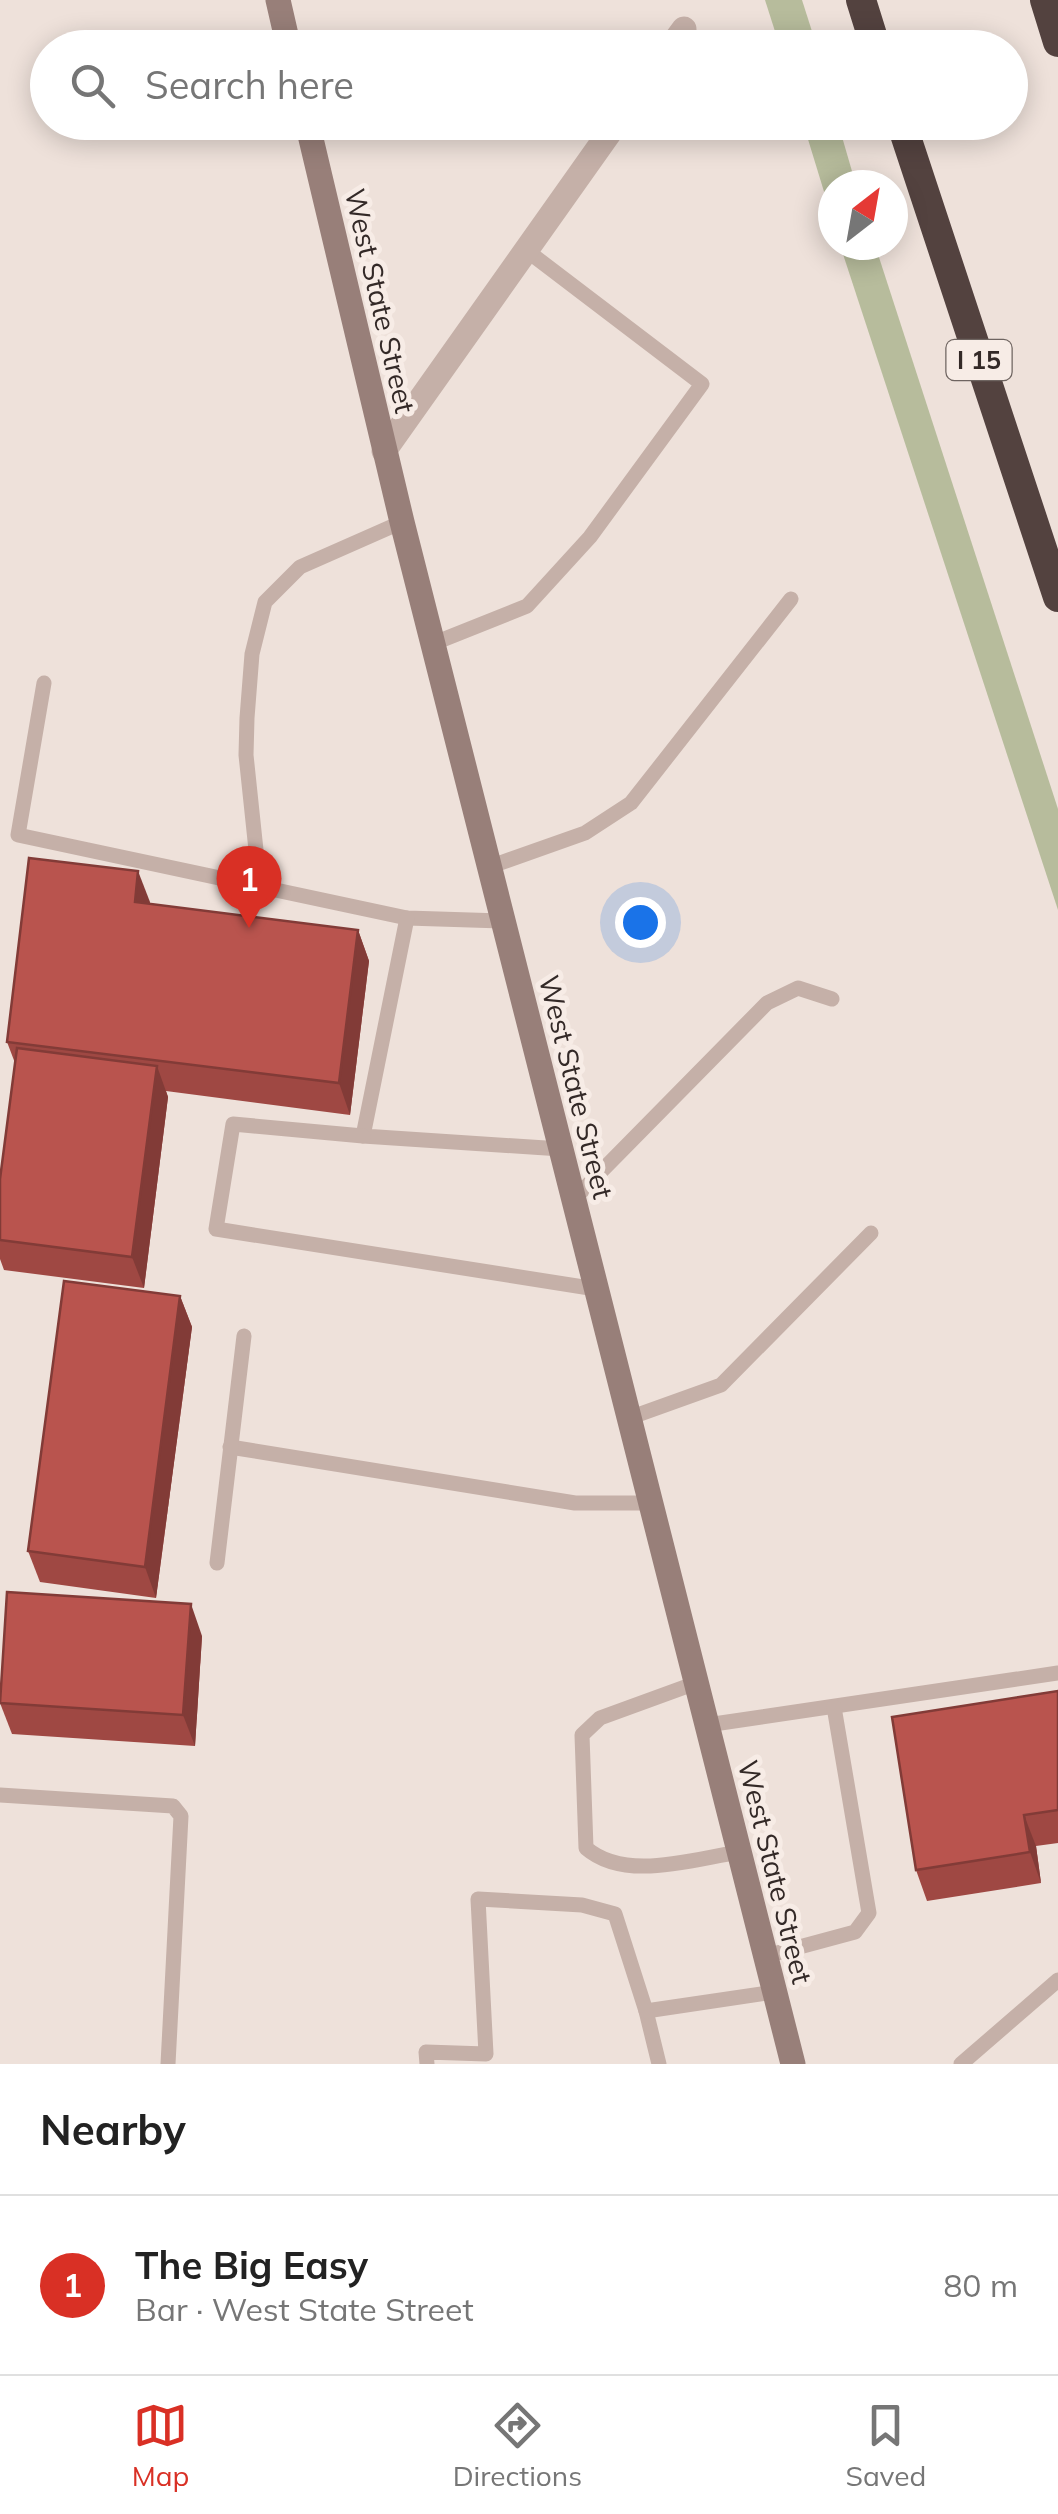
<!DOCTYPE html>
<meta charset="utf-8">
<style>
:root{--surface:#fff;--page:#f2f2f2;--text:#222;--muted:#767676;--line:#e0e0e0;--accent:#d93025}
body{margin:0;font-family:Mulish,sans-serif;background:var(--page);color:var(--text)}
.compass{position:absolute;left:818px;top:170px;width:90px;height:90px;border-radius:50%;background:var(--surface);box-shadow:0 5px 25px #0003;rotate:31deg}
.you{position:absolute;left:640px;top:922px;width:35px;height:35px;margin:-25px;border:8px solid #fff;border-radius:50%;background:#1a73e8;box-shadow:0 0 0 15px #1a73e833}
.badge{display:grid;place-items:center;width:65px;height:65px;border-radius:50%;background:var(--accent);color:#fff;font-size:32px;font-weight:700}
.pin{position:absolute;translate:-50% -82px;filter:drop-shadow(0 2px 5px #0008)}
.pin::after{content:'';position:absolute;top:52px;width:35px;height:30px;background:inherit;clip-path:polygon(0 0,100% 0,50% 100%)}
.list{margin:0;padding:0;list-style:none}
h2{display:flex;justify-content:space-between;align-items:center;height:130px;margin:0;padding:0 40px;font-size:42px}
h2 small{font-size:32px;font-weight:400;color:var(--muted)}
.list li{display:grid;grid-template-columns:65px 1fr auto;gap:30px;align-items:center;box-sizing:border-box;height:180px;padding:0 40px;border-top:2px solid var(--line)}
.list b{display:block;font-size:38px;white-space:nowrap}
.list p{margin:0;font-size:32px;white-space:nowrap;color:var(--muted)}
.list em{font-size:32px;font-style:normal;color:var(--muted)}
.icon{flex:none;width:55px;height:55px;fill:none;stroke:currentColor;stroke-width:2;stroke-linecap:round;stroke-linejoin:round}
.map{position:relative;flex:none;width:1058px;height:2064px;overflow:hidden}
.search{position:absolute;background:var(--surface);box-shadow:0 5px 25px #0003;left:30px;right:30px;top:30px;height:110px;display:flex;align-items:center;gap:25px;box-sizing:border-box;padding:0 35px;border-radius:55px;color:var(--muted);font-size:38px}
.sheet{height:310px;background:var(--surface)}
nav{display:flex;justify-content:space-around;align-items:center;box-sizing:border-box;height:140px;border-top:2px solid var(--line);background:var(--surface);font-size:28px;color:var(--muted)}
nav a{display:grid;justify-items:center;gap:5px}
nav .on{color:var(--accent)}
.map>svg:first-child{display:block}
.green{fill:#b7bc9c}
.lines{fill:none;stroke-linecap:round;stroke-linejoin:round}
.service{stroke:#c5b0a8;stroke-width:15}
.minor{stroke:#c5b0a8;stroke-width:25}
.secondary{stroke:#987f79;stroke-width:25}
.motorway{stroke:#53423f;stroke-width:30}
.wall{fill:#9f4843}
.shaded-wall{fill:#823b37}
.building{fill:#b9544e;stroke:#823b37;stroke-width:2.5}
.labels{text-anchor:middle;stroke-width:10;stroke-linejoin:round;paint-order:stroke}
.shield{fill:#f7ece6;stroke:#6e6460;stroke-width:2.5}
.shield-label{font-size:25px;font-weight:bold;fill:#332927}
.street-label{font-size:28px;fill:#332927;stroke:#f7ece6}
</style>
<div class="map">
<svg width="1058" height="2064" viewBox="0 0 1058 2064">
<rect width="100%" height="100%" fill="#eee1da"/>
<g class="green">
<polygon points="765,0 802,0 817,47 780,47"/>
<polygon points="803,123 838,123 856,185 833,185 833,221"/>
<polygon points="840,245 875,245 1058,809 1058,910"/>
</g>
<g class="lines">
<g class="service">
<polyline points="432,644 527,606 590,537 702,384 526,250"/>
<polyline points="44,683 18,835 407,918 502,921"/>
<polyline points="489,867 585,833 631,803 791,599"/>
<polyline points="260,888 246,755 247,718 252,654 265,602 300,567 402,522"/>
<polyline points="407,918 363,1136 561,1149"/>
<polyline points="363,1136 233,1124 216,1229 596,1289"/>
<polyline points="574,1199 767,1003 798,988 832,999"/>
<polyline points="629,1418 721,1385 871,1233"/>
<polyline points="230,1447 575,1503 651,1503"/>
<polyline points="217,1563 244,1336"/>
<path d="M696,1683l-96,35 -18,17 4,113c39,34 107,11 153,4"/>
<polyline points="707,1725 1058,1673"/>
<polyline points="0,1795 173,1806 181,1816 168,2064"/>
<polyline points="766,1956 855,1932 869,1913 834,1707"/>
<polyline points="646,2011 659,2064"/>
<polyline points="427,2064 426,2052 486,2054 478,1899 582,1905 615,1914 646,2011 774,1992"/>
<polyline points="961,2064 1058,1980"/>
</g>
<g class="minor">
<polyline points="670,48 684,29"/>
<polyline points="384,451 617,122"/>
</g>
<g class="secondary">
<polyline points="278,0 289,48"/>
<polyline points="307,122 402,522 793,2064"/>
</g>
<g class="motorway">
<polyline points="861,0 876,48"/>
<polyline points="1045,0 1058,42"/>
<polyline points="901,122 1058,597"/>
</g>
</g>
<g class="wall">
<polygon points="150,902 150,904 358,930 369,961 350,1115 166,1091 168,1097 144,1288 4,1270 0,1259 0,1179 15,1063 7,1042"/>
<polygon points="180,1296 192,1327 156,1598 40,1582 28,1551"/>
<polygon points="202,1636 195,1746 12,1734 0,1703"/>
<polygon points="1058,1691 1058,1843 1036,1846 1041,1883 927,1901 916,1870"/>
</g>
<g class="shaded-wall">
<polygon points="138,871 150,902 146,934 135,902"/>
<polygon points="358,930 369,961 350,1115 339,1083"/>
<polygon points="157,1066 168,1097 144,1288 132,1257"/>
<polygon points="180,1296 192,1327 156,1598 145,1567"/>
<polygon points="191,1604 202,1636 195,1746 183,1715"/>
<polygon points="1024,1815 1036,1846 1041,1883 1030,1852"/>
</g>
<g class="building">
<polygon points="29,858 138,871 135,902 358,930 339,1083 7,1042"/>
<polygon points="17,1048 157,1066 132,1257 0,1240 0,1179"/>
<polygon points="64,1281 180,1296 145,1567 28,1551"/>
<polygon points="7,1592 191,1604 183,1715 0,1703"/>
<polygon points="1058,1691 1058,1810 1024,1815 1030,1852 916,1870 892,1717"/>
</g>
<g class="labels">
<rect class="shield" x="946.5" y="340" width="65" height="40" rx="8"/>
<g class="shield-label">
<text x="979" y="369">I 15</text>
</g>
<g class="street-label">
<text transform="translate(380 301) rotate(77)" y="10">West State Street</text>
<text transform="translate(576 1087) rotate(76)" y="10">West State Street</text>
<text transform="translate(775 1872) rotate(76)" y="10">West State Street</text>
</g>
</g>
</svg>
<svg class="compass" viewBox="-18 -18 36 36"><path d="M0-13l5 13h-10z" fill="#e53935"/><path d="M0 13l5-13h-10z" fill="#767676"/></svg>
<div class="you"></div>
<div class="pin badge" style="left:249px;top:928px">1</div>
<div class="search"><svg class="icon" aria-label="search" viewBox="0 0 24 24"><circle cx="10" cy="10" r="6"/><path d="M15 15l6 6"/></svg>Search here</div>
</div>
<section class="sheet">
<h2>Nearby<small></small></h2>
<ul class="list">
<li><span class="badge">1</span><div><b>The Big Easy</b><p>Bar · West State Street</p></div><em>80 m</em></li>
</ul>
</section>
<nav>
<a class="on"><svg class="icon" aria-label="map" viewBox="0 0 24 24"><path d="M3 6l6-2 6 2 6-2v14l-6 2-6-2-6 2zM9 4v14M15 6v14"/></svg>Map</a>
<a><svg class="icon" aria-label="directions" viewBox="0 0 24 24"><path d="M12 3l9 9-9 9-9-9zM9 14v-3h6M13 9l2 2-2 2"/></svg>Directions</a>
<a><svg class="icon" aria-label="saved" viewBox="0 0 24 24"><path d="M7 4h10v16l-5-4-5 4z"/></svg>Saved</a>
</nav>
